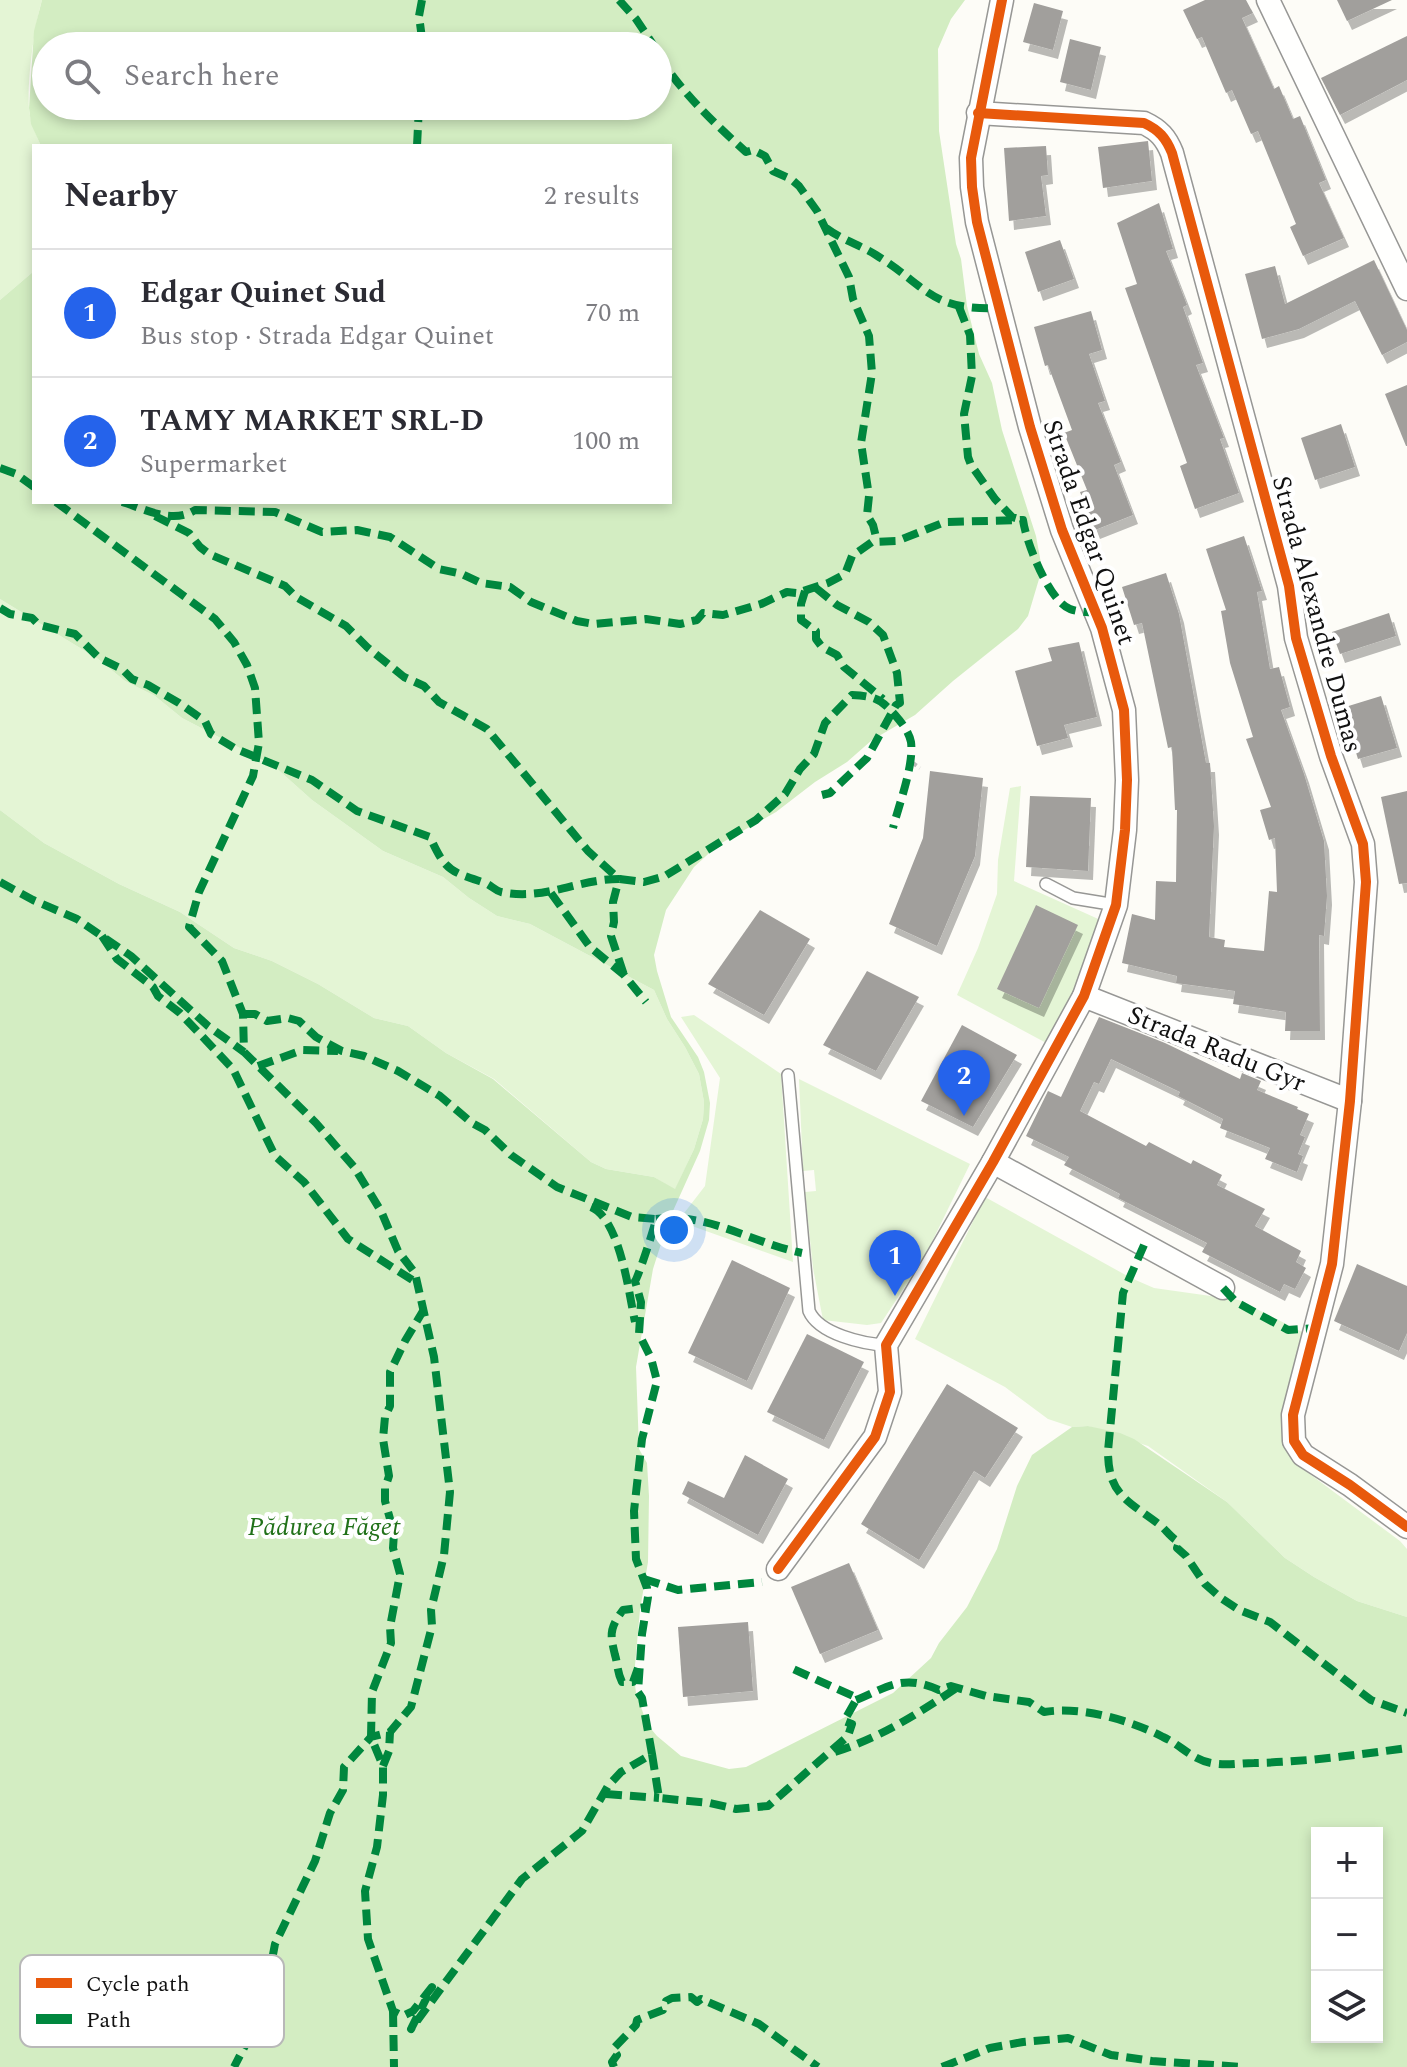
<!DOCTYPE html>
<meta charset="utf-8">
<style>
:root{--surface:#fff;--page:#f2f2f3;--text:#2b2b33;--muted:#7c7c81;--line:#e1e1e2;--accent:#2563eb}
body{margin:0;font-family:Spectral,serif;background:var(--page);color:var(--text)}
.controls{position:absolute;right:24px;bottom:24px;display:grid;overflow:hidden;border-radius:0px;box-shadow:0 4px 12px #0003}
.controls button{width:72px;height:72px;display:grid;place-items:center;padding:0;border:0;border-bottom:2px solid var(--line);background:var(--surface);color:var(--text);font:40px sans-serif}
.you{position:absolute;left:674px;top:1230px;width:28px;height:28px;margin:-20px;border:6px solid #fff;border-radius:50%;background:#1a73e8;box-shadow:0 0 0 12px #1a73e833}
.badge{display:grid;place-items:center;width:52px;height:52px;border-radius:50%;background:var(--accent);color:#fff;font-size:26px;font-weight:700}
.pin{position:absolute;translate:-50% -66px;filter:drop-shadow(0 2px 4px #0008)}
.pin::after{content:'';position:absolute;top:42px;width:28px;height:24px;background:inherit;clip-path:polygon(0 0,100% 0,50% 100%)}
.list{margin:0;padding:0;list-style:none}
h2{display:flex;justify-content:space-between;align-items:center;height:104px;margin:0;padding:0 32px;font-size:34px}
h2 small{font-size:26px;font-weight:400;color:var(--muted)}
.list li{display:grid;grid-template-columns:52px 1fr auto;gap:24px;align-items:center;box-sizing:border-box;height:128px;padding:0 32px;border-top:2px solid var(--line)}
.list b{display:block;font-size:30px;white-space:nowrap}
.list p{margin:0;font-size:26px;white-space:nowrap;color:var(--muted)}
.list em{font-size:26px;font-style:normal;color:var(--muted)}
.icon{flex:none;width:44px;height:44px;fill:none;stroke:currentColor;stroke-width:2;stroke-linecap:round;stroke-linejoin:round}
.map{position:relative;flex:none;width:1407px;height:2067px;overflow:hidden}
.search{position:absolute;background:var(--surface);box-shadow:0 4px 12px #0003;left:32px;top:32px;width:640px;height:88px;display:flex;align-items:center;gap:20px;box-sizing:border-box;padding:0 28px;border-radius:44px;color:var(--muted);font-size:30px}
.panel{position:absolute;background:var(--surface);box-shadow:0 4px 12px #0003;left:32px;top:144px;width:640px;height:360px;border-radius:0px}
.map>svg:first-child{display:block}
.green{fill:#e4f5d5}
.forest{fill:#d3edc2;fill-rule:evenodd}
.building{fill:#a19f9c;filter:url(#shadow)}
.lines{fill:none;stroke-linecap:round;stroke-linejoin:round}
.service-casing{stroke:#979795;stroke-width:14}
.minor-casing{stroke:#979795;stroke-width:25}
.path{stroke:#b9b9b8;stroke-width:4;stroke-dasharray:8 4;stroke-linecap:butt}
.service{stroke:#fffffe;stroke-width:11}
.minor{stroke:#fffffe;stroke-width:22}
.quiet{stroke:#00873e;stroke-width:8;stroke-dasharray:16 8;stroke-linecap:butt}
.cycleway-casing{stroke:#fff;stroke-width:15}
.cycleway{stroke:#e8590c;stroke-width:10}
.labels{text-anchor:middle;stroke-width:8;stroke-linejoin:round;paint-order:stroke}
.street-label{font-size:26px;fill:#111;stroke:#fff}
.park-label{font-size:26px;font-style:italic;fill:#217119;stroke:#fff}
.key{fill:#fff;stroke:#b8b8b8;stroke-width:2}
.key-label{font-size:22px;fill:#111}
</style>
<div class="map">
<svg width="1407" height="2067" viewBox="0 0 1407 2067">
<defs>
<filter id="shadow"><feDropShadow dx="5" dy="9" stdDeviation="0" flood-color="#0004"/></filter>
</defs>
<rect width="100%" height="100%" fill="#fdfcf7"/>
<g class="green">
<path d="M0,0h42c-8,27 -15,81 -13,109 1,13 7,25 12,37h-7v125l-34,29z"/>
<polygon points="0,599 98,659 125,681 155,696 182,718 274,766 312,800 383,851 443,877 469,898 497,916 530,924 654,990 667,1019 685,1047 699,1074 704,1102 703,1119 694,1149 675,1190 654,1177 606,1169 591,1162 494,1079 446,1053 408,1026 374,1018 318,984 272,961 234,948 180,912 119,884 44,843 0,810"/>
<polygon points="1021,786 1014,881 1105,922 1080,984 1050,1045 957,995 978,948 997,894 998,860 1010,788"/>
<polygon points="694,1015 781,1074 793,1262 678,1221 705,1186 720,1078 681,1017"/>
<polygon points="799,1079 970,1164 924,1258 881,1323 867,1325 823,1320 813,1268 805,1192 816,1191 814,1170 803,1171"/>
<polygon points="985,1197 1131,1278 1154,1288 1239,1300 1310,1336 1288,1440 1303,1469 1400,1541 1407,1549 1407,1617 1357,1601 1314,1577 1285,1558 1227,1502 1148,1446 1088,1426 1072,1427 1048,1419 1005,1387 915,1339"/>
</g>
<path class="forest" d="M42,0h923l-14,19 -13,30 1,82 17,113 5,15 6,47 12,48 13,29 10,47 34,106 6,33 -14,47 -10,13 -65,52 -38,34 -43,25 -25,22 -32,20 -39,30 -58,33 -24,22 -28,43 -12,45 3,16 14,46 27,40 6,15 6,31 -1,17 -9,31 -32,71 -15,47 -17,98 3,82 8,14 2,33 -1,66 -8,48 -6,66 2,17 11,31 10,12 24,20 48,13 17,-2 147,-74 38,-35 8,-15 28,-36 30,-58 20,-63 15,-31 40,-28 16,-1 32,7 14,6 93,63 58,56 29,19 43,24 50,16v450h-1407v-1257l44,33 75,41 61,28 54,36 38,13 46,23 56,34 34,8 38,27 47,26 98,83 15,7 48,8 21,12 19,-40 9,-30 1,-17 -5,-28 -14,-27 -18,-28 -13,-29 -124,-66 -33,-8 -28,-18 -26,-21 -60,-26 -71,-51 -38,-34 -92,-48 -27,-22 -30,-15 -27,-22 -98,-60v-299l34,-29v231h636v-356h-629l-10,-22 -2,-16 5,-77zM46,46h612v60h-612zM1317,1833h60v204h-60z"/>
<g class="building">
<polygon points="1205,0 1246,0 1253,13 1242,18 1274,89 1279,86 1293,119 1300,116 1326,180 1319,183 1344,238 1303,256 1290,227 1296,224 1258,131 1251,134 1232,90 1226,93 1202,37 1197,39 1183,10"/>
<polygon points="1337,0 1392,0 1347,21"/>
<polygon points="1034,3 1063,11 1053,50 1023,42"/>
<polygon points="1407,36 1407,80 1340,115 1321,78"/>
<polygon points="1070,39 1101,47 1091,90 1060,82"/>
<polygon points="1148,141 1152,181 1103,188 1098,147"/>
<polygon points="1046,146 1048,175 1041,176 1046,216 1009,221 1004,148"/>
<polygon points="1159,203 1173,249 1166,251 1187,305 1183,307 1203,363 1196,365 1224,438 1220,439 1239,493 1195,509 1180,466 1187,463 1125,288 1137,284 1117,223"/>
<polygon points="1060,240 1074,279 1038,292 1025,252"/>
<polygon points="1374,260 1407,330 1407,342 1382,355 1355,301 1299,329 1262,339 1245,274 1275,266 1285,304"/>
<polygon points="1091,311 1102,350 1089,354 1105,401 1098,403 1121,462 1114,465 1133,515 1095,530 1080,492 1087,490 1064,433 1072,430 1048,365 1045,366 1034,327"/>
<polygon points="1407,385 1407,446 1406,446 1385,394"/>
<polygon points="1341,424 1355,467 1315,480 1301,438"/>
<polygon points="1244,536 1262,591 1257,592 1270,669 1279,667 1290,707 1281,710 1304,774 1324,841 1327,896 1324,936 1319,935 1320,1031 1285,1031 1286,1012 1233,1004 1235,991 1176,983 1177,976 1122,963 1132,914 1155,920 1156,881 1176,882 1177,810 1175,810 1172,747 1168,748 1142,623 1134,625 1122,587 1166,573 1179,614 1206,763 1210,763 1214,826 1209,937 1225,940 1224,947 1264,951 1269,891 1277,892 1275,838 1269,840 1260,810 1271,807 1246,739 1253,737 1230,663 1221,611 1226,610 1206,549"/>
<polygon points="1389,613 1396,636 1340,654 1332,632"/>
<polygon points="1079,642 1097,717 1064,725 1068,738 1037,746 1015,671 1052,661 1048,648"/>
<polygon points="1381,696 1397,748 1358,759 1342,708"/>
<polygon points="930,771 983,778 975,856 937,946 889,924 923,838"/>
<polygon points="1407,791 1407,883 1399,884 1381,797"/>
<polygon points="1030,796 1091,798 1088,871 1026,867"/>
<polygon points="1036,905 1078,925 1039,1008 997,989"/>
<polygon points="760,910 810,939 764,1015 708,984"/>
<polygon points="867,971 919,997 876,1071 823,1045"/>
<polygon points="1099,1017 1165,1043 1240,1079 1242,1073 1261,1081 1257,1090 1298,1107 1297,1109 1309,1114 1300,1135 1305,1137 1298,1154 1303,1156 1297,1172 1265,1159 1270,1148 1220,1128 1223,1119 1178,1096 1180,1092 1111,1059 1099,1084 1094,1082 1080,1111 1146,1146 1149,1142 1191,1164 1193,1160 1222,1175 1217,1185 1265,1209 1255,1226 1301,1251 1296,1262 1306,1268 1295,1289 1284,1284 1280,1292 1202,1252 1207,1243 1118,1198 1120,1194 1064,1165 1069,1157 1026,1136 1048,1091 1061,1097"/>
<polygon points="962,1025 1017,1055 973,1127 921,1101"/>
<polygon points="732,1260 790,1288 747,1381 688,1353"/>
<polygon points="1357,1264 1407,1286 1407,1333 1399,1351 1334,1321"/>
<polygon points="807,1334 864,1362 824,1440 767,1412"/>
<polygon points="947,1384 1018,1428 985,1478 974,1471 919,1560 861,1524"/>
<polygon points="745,1455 788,1479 758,1535 682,1494 688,1481 724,1498"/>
<polygon points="849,1563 878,1630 820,1654 791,1587"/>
<polygon points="748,1622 753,1691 683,1697 678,1627"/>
</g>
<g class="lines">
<defs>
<g id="service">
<polyline points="1046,884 1073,898 1116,905"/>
<path d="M788,1075l21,236c10,23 54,33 77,34"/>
</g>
<g id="minor">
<polyline points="1268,0 1407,289"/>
<path d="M978,113l166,10c15,7 22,15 28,30l117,433 7,52 35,118 32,88 3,38 -16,219 -18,163 -39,151 1,26 9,14 47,30 57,42"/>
<polyline points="1084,996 1350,1101"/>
<polyline points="993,1162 1223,1288"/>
<polyline points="778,1569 875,1437 890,1392 886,1345 993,1162 1084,996 1116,905 1125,830 1127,780 1124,710 1102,628 1062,530 1030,427 977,222 972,187 971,158 1002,0"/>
</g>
</defs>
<use href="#service" class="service-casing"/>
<use href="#minor" class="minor-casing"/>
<polyline class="path" points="910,761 920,768"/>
<use href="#service" class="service"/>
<use href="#minor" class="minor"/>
<g class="quiet">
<polyline points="422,0 419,16 423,46"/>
<polyline points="619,0 636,19 654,46"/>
<path d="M658,55c24,38 55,67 88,97l7,-2 12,6 8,15 18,8 8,7 18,25 32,66 4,22 16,37 3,37 -11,70 8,53 -2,19 6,10 4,16"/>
<polyline points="417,146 419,106"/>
<path d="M826,228c16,12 34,17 50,27 52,32 54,56 124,53"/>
<polyline points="959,307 970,335 972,376 964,414 968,457 971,465 995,499 1012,517 1022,520"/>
<polyline points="0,468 16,474 34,487"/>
<polyline points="56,502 215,619 234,642 247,665 255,688 259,743 253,776 199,892 189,927 222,961 243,1014 244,1052 316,1123 354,1167 381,1211 398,1251 415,1273 434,1357 450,1492 444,1555 431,1610 432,1626 411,1707 390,1732 371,1737 344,1767 343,1790 330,1813 315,1861 275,1944 262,2013 234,2067"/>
<path d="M122,502c21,6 50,23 73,8l80,2 47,20 35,-2 33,7 49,32 23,5 19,9 29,4 21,15 46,19 17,3 52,-5 34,5 17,-4 6,-7 20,2 38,-11 26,-12 10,1 31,-10 17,-9 7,-18 20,-14 25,-1 48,-19 78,-2c3,22 26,81 47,89 7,3 18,3 26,4"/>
<path d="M155,516l34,17 11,14 9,7 76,32 11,11 50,29 21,21 37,30 20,9 15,16 48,27 101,122 31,28 25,3 21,-6 91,-56 29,-26 15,-25 14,-15 11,-31 27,-28c22,1 29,4 43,20 7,8 14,17 16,27 3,24 -12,62 -18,86"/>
<polyline points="816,588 837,605 869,622 883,635 897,673 900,703 896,705 867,758 830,793 822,795"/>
<polyline points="805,591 801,604 801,620 816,631 816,639 822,647 837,655 844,667 883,699"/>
<path d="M0,608l10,6 22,4 7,7 36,9 24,24 23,11 10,10 16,6 31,18 26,18 6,13 25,15 76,31 45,31 73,26c16,35 20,34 55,46 6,2 9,7 16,9 43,9 77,-13 118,-13l-6,23 1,20 -3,14 13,39"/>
<polyline points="0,882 33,900 77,919 131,956 208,1026 244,1052"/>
<polyline points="551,893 590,947 624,975 646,1002"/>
<polyline points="102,936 117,959 153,987 158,996 180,1013 233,1069 275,1156 304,1182 348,1239 417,1283"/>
<path d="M243,1014h12l12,7 21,-3 11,3 17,16 26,14 22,5 34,15 42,25 32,27 13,7 26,25 46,32 75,30 24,2c0,4 -18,59 -21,62l6,21 -2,32 12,24 6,23 -15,58 -8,72 2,48 11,29 1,9 -6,37 -4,58 4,6 10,56 -31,18 -13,14 -26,45 -60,48 -111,150 21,-42 -19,24 -10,5 -10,-5 -25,-72 -3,-48 12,-44 6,-52v-29l-12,-29 1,-45 19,-49 -1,-16 10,-53 -7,-26 1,-15 -9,-32v-13l4,-12 -6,-37 2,-22 5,-11v-34l15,-31 18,-30"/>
<polyline points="258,1066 303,1050 338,1051"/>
<path d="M591,1207c29,12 38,87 44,115"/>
<path d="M656,1219c52,-7 96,24 146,34"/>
<path d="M1144,1245l-21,48 -15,158c0,45 21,50 52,74 7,6 11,13 19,17l-2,6 9,8 19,28 16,14 18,12 31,12 101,78 36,13"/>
<polyline points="1223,1288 1236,1302 1288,1330 1317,1328"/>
<polyline points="644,1579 678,1590 762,1582"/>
<path d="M638,1668l-5,14h-11c-5,-10 -4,-17 -7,-27 -5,-21 -6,-26 8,-45l23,-3"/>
<path d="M856,1700c34,-14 47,-26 83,-10l12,-4 35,10 43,6 15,10c37,-6 86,8 119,25 18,8 28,22 48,26 16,3 27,0 43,0 52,-1 102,-8 153,-15"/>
<path d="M835,1752c44,-14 81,-37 120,-63"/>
<polyline points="652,1754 659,1798 710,1803 736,1809 768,1806 848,1736 852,1724 844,1721 856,1700 853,1696 793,1669"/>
<polyline points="383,1766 389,1751 390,1732"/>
<polyline points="606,1794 659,1798"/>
<polyline points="393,2011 394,2067"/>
<polyline points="614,2067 612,2062 617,2055 613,2049 636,2025 637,2020 663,2010 666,2001 672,1998 691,1997 697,2002 701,1999 759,2024 818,2067"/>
<polyline points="942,2067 990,2048 1023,2042 1068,2038 1111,2055 1152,2061 1243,2067"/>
</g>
<defs>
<g id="cycleway">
<path d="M978,113l166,10c15,7 22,15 28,30l117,433 7,52 35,118 32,88 3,38 -16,219 -18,163 -39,151 1,26 9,14 47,30 57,42"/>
<polyline points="778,1569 875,1437 890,1392 886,1345 993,1162 1084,996 1116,905 1125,830 1127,780 1124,710 1102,628 1062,530 1030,427 977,222 972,187 971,158 1002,0"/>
</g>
</defs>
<use href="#cycleway" class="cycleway-casing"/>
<use href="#cycleway" class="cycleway"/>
</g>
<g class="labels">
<g class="street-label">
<text transform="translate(1090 532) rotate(71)" y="9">Strada Edgar Quinet</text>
<text transform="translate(1318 614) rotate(75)" y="9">Strada Alexandre Dumas</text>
<text transform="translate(1217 1048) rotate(22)" y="9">Strada Radu Gyr</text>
</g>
<g class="park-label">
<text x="324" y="1535">Pădurea Făget</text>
</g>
</g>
<rect x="20" y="1955" width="264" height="92" rx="12" class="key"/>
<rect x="36" y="1978" width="36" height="10" fill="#e8590c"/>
<rect x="36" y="2014" width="36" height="10" fill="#00873e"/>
<g class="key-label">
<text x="86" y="1991">Cycle path</text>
<text x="86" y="2027">Path</text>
</g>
</svg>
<div class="controls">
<button>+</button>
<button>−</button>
<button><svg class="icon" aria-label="layers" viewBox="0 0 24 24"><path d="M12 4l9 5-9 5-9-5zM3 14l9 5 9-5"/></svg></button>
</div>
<div class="you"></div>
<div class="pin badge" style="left:895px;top:1296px">1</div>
<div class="pin badge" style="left:964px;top:1116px">2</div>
<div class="search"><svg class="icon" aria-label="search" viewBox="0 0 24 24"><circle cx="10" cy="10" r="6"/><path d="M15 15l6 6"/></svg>Search here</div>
<section class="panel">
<h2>Nearby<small>2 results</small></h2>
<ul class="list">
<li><span class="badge">1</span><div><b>Edgar Quinet Sud</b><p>Bus stop · Strada Edgar Quinet</p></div><em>70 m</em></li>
<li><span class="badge">2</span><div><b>TAMY MARKET SRL-D</b><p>Supermarket</p></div><em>100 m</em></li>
</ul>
</section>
</div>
